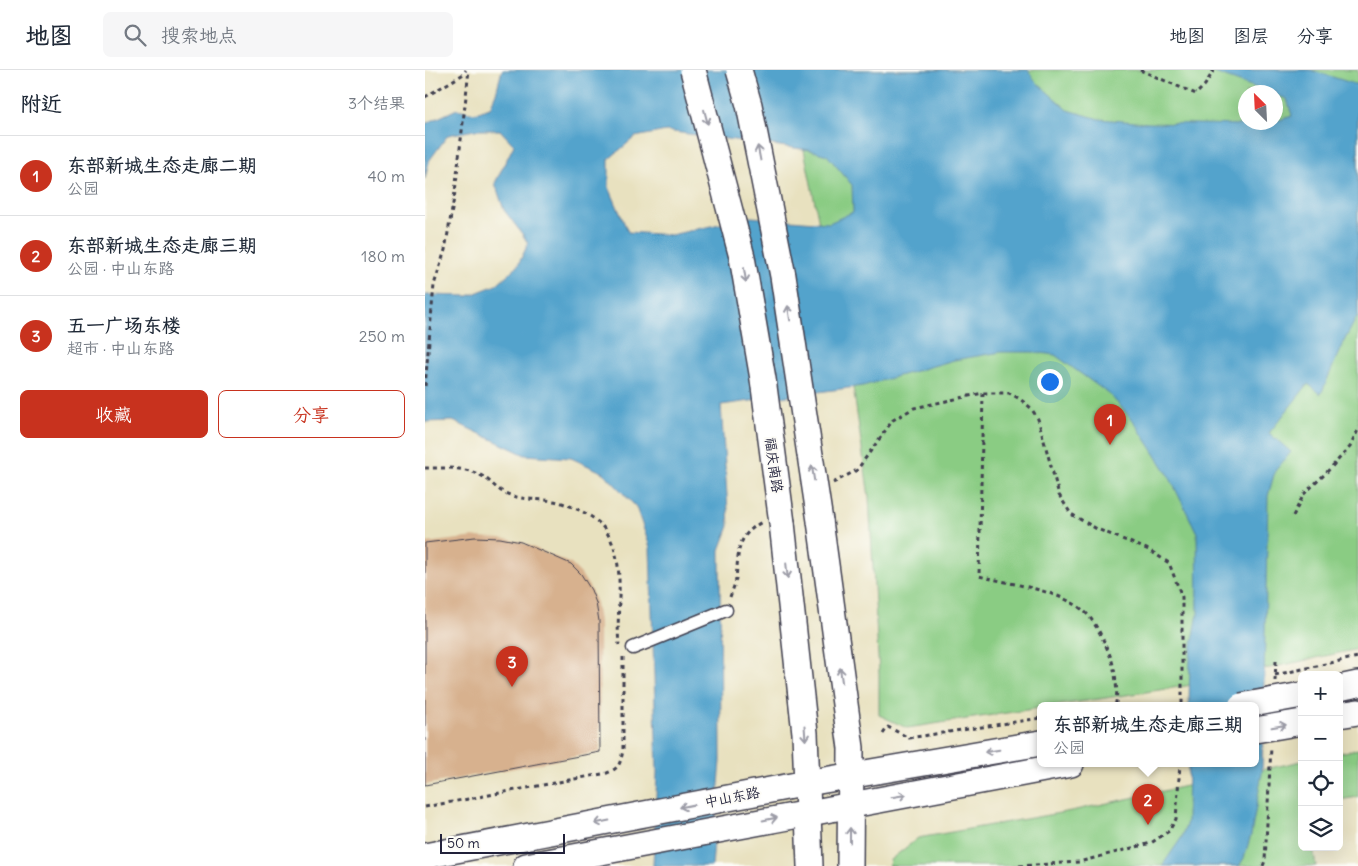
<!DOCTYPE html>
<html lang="zh">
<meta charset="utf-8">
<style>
:root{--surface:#fff;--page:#f6f6f7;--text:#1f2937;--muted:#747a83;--line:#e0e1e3;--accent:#c8321e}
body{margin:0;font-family:Delius,"LXGW WenKai TC",sans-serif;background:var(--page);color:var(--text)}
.controls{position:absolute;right:15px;bottom:15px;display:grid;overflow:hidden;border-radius:8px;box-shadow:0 5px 20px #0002}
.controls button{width:45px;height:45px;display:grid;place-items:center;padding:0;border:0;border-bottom:1px solid var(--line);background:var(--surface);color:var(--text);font:25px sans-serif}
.compass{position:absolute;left:813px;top:15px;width:45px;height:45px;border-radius:50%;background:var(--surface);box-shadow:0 5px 20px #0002;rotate:336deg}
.scale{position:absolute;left:15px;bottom:12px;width:125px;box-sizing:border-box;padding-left:5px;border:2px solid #22223b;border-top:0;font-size:14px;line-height:18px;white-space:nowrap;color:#22223b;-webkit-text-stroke:4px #fdfcf7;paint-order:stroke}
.you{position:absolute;left:624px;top:311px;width:18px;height:18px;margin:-12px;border:4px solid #fff;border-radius:50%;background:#1a73e8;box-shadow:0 0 0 8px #1a73e833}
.badge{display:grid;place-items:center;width:32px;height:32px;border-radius:50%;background:var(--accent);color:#fff;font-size:16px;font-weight:700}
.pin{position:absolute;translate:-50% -41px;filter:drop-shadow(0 1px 2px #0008)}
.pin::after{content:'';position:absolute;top:26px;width:18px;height:15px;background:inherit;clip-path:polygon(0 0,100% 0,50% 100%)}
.popup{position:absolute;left:612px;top:632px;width:222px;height:65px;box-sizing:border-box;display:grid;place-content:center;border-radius:8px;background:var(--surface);filter:drop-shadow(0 1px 4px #0005);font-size:16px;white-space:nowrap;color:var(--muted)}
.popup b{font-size:19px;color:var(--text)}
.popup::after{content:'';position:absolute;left:50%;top:100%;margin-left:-10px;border:10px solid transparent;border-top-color:var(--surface)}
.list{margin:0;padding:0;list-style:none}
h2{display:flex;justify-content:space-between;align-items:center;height:65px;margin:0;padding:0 20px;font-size:21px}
h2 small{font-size:16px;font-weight:400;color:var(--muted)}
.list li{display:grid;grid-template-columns:32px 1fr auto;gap:15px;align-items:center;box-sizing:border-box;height:80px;padding:0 20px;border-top:1px solid var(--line)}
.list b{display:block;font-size:19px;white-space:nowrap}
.list p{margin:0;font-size:16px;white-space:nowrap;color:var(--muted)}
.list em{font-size:16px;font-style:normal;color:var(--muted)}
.actions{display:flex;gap:10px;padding:15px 20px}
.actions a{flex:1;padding:11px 0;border:1px solid var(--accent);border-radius:8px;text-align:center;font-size:18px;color:var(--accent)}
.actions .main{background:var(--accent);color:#fff}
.icon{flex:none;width:28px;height:28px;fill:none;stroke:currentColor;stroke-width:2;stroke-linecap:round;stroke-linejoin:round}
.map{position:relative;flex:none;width:933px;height:796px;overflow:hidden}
header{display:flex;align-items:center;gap:30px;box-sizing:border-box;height:70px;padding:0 25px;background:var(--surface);border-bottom:1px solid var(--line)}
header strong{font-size:24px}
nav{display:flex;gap:28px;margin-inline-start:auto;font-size:18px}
.search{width:350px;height:45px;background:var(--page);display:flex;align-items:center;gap:12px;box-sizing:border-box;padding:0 18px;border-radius:8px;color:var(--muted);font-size:19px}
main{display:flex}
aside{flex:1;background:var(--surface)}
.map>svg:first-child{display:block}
.green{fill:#8acc83;stroke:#56775f;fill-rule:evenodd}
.water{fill:#52a3cc;stroke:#3a6284;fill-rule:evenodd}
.building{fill:#d7b18e}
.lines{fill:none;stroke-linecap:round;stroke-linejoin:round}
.pedestrian-casing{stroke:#403f4f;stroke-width:15}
.primary-casing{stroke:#403f4f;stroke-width:28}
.path{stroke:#403f4f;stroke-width:3;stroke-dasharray:4 4;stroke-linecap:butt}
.pedestrian{stroke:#fff;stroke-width:12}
.primary{stroke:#fff;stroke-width:25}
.primary-bridge-casing{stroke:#403f4f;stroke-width:28;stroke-linecap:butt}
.primary-bridge{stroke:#fff;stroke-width:25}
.oneway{stroke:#9c9ca7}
.labels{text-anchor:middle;stroke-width:4;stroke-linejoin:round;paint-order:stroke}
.street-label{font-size:14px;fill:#22223b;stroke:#fdfcf7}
</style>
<header>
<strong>地图</strong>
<div class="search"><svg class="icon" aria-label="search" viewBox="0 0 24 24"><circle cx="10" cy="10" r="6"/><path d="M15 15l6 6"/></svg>搜索地点</div>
<nav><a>地图</a><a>图层</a><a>分享</a></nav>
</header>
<main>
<aside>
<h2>附近<small>3个结果</small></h2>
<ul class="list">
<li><span class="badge">1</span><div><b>东部新城生态走廊二期</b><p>公园</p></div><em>40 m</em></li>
<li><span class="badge">2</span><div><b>东部新城生态走廊三期</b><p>公园 · 中山东路</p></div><em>180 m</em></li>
<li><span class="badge">3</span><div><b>五一广场东楼</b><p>超市 · 中山东路</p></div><em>250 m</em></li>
</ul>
<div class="actions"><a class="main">收藏</a><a>分享</a></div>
</aside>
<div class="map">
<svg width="933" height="796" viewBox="0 0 933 796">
<rect width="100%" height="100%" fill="#fdfcf7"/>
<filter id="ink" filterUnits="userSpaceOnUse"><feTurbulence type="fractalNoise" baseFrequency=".02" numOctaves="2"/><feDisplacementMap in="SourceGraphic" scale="10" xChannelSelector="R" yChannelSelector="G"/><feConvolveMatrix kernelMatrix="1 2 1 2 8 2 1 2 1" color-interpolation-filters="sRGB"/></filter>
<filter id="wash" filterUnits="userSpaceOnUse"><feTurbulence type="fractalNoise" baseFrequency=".0096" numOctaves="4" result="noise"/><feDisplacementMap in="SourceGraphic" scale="20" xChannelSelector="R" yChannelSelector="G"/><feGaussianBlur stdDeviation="1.12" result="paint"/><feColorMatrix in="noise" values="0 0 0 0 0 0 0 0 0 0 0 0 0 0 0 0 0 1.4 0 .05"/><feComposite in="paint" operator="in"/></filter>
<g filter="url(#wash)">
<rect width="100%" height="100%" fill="#e8e1bf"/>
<g class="green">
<path d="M360,0h573v579l-172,37 -133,20h-12l-1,2 -133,20 -28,-13v-41l-10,-177 -15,-104 -59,-287zM821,22h30v30h-30z"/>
<polygon points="933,679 933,727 914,730 914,683"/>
<polygon points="877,691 877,777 888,777 891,796 464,796 465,790 493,768 646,741"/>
</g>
<path class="water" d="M77,0h526l8,12 32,28 31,9 49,4 97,2 31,-3v-1l16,-5 -5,-17 -11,-4v-3h-8l-62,-22h104l48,15v230l-16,30 -21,49 -13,-10 -39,49 22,19 -16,19 -7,25 -6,277 -11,62 -7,23 -5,8h-77l20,-29 5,-15 1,-58h67v-58h-66l1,-50 8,-42 -1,-81 -29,-59 -35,-54 -24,-26 -54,-39 -22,-3h-32l-47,8 -91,26 -142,19 8,121 -9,24 1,211 -9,105h-59l4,-94 -7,-225 -14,-40 -32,-34 -33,-15 -46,-3 -72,-34 -28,1v-127l43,1 28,-11 22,-20 10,-21 -5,-9 -19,-25 -9,-27 19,-38 -14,-15h-25l-27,5 -19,26 -4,18v-55l32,-15 18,4 15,-5 6,-15zM241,61l144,19 17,5 25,30 1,27 -24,11 -78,-6 -80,18 -43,-3 -19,-45v-28l26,-22z"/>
<g id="blocks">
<polygon class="building" points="50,467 75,468 96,472 146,494 156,504 166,520 171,533 174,551 175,682 0,715 0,473"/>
</g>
</g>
<g filter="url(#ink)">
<use href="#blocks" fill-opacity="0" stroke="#403f4f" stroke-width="1"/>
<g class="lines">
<defs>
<polyline id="pedestrian" points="208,578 301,540"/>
<g id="primary">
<polyline points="395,451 426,678 425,796"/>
<polyline points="357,453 380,663 385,796"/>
<polyline points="914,618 933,614"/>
<polyline points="914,645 933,642"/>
<polyline points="0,786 382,713 616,673"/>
<polyline points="101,796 646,694"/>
</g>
</defs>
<use href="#pedestrian" class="pedestrian-casing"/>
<use href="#primary" class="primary-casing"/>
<g class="path">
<polyline points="715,0 771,24 780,15 789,0"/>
<polyline points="0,27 37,5 41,0"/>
<polyline points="0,316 9,215 20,180 30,122 44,0"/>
<path d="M558,323l-4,183c31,8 81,14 105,35 12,11 21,32 27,47 4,11 8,37 4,48"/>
<path d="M0,398c21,0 45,-2 63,12 9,8 12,12 25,16 16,5 34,2 49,7 14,5 30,12 40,23 27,32 13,81 17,119"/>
<polyline points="408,413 432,400 468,350 489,338 558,323 584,323 595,329 606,338 613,349 634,425 646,444 672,459 724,480 744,493 757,527 757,636"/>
<polyline points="868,446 879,424 900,404 925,377 933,360"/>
<path d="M305,527c2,-6 5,-12 6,-19 3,-25 -1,-41 26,-56"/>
<polyline points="850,605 933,587"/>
<polyline points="850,611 851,591"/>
<polyline points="458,664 463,657 484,668 616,648"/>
<path d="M0,737l182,-34c13,-5 13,-10 16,-22v-94"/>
<polyline points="594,796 654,792 726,773 744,761 751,749 755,694"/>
<polyline points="838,796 840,791 846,677"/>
</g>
<use href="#pedestrian" class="pedestrian"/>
<use href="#primary" class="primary"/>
<defs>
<g id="primary-bridge">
<polyline points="268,0 317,187 338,309 357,453"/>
<polyline points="314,0 324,35 358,206 395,451"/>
<polyline points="816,636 877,625"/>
<polyline points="830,660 877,652"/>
</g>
</defs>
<use href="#primary-bridge" class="primary-bridge-casing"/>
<use href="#primary-bridge" class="primary-bridge"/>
</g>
<defs><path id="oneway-shaft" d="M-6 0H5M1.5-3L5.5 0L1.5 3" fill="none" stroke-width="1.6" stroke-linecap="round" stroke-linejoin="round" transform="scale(1.25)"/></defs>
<g class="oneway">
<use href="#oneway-shaft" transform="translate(281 47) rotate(75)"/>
<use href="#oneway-shaft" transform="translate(334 83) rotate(-101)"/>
<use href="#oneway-shaft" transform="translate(320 205) rotate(81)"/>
<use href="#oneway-shaft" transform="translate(364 243) rotate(-99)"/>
<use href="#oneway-shaft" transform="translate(388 403) rotate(-99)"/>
<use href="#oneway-shaft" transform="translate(362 501) rotate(84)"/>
<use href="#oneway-shaft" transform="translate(416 605) rotate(-98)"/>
<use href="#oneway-shaft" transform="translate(854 656) rotate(-10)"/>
<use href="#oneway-shaft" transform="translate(380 663) rotate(86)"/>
<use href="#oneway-shaft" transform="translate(567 681) rotate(170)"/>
<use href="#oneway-shaft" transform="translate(474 726) rotate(-10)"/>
<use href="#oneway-shaft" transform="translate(262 736) rotate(169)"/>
<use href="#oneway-shaft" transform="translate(345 749) rotate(-11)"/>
<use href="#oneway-shaft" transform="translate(177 752) rotate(169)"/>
<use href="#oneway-shaft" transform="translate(425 765) rotate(-90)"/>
</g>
</g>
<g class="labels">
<g class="street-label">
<text transform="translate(349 395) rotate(82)" y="5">福庆南路</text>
<text transform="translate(307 727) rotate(-11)" y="5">中山东路</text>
</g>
</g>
</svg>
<div class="controls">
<button>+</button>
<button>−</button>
<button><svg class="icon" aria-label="locate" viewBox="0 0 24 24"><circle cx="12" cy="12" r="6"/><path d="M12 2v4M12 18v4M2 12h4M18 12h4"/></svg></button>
<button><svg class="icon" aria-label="layers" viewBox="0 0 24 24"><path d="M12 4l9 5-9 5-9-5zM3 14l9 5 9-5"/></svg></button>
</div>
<svg class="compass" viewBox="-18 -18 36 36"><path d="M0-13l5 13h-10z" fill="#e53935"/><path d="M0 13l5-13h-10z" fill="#747a83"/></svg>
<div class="scale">50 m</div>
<div class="you"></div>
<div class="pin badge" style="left:685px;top:375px">1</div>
<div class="pin badge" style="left:723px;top:755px">2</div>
<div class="popup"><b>东部新城生态走廊三期</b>公园</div>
<div class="pin badge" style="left:87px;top:617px">3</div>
</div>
</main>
